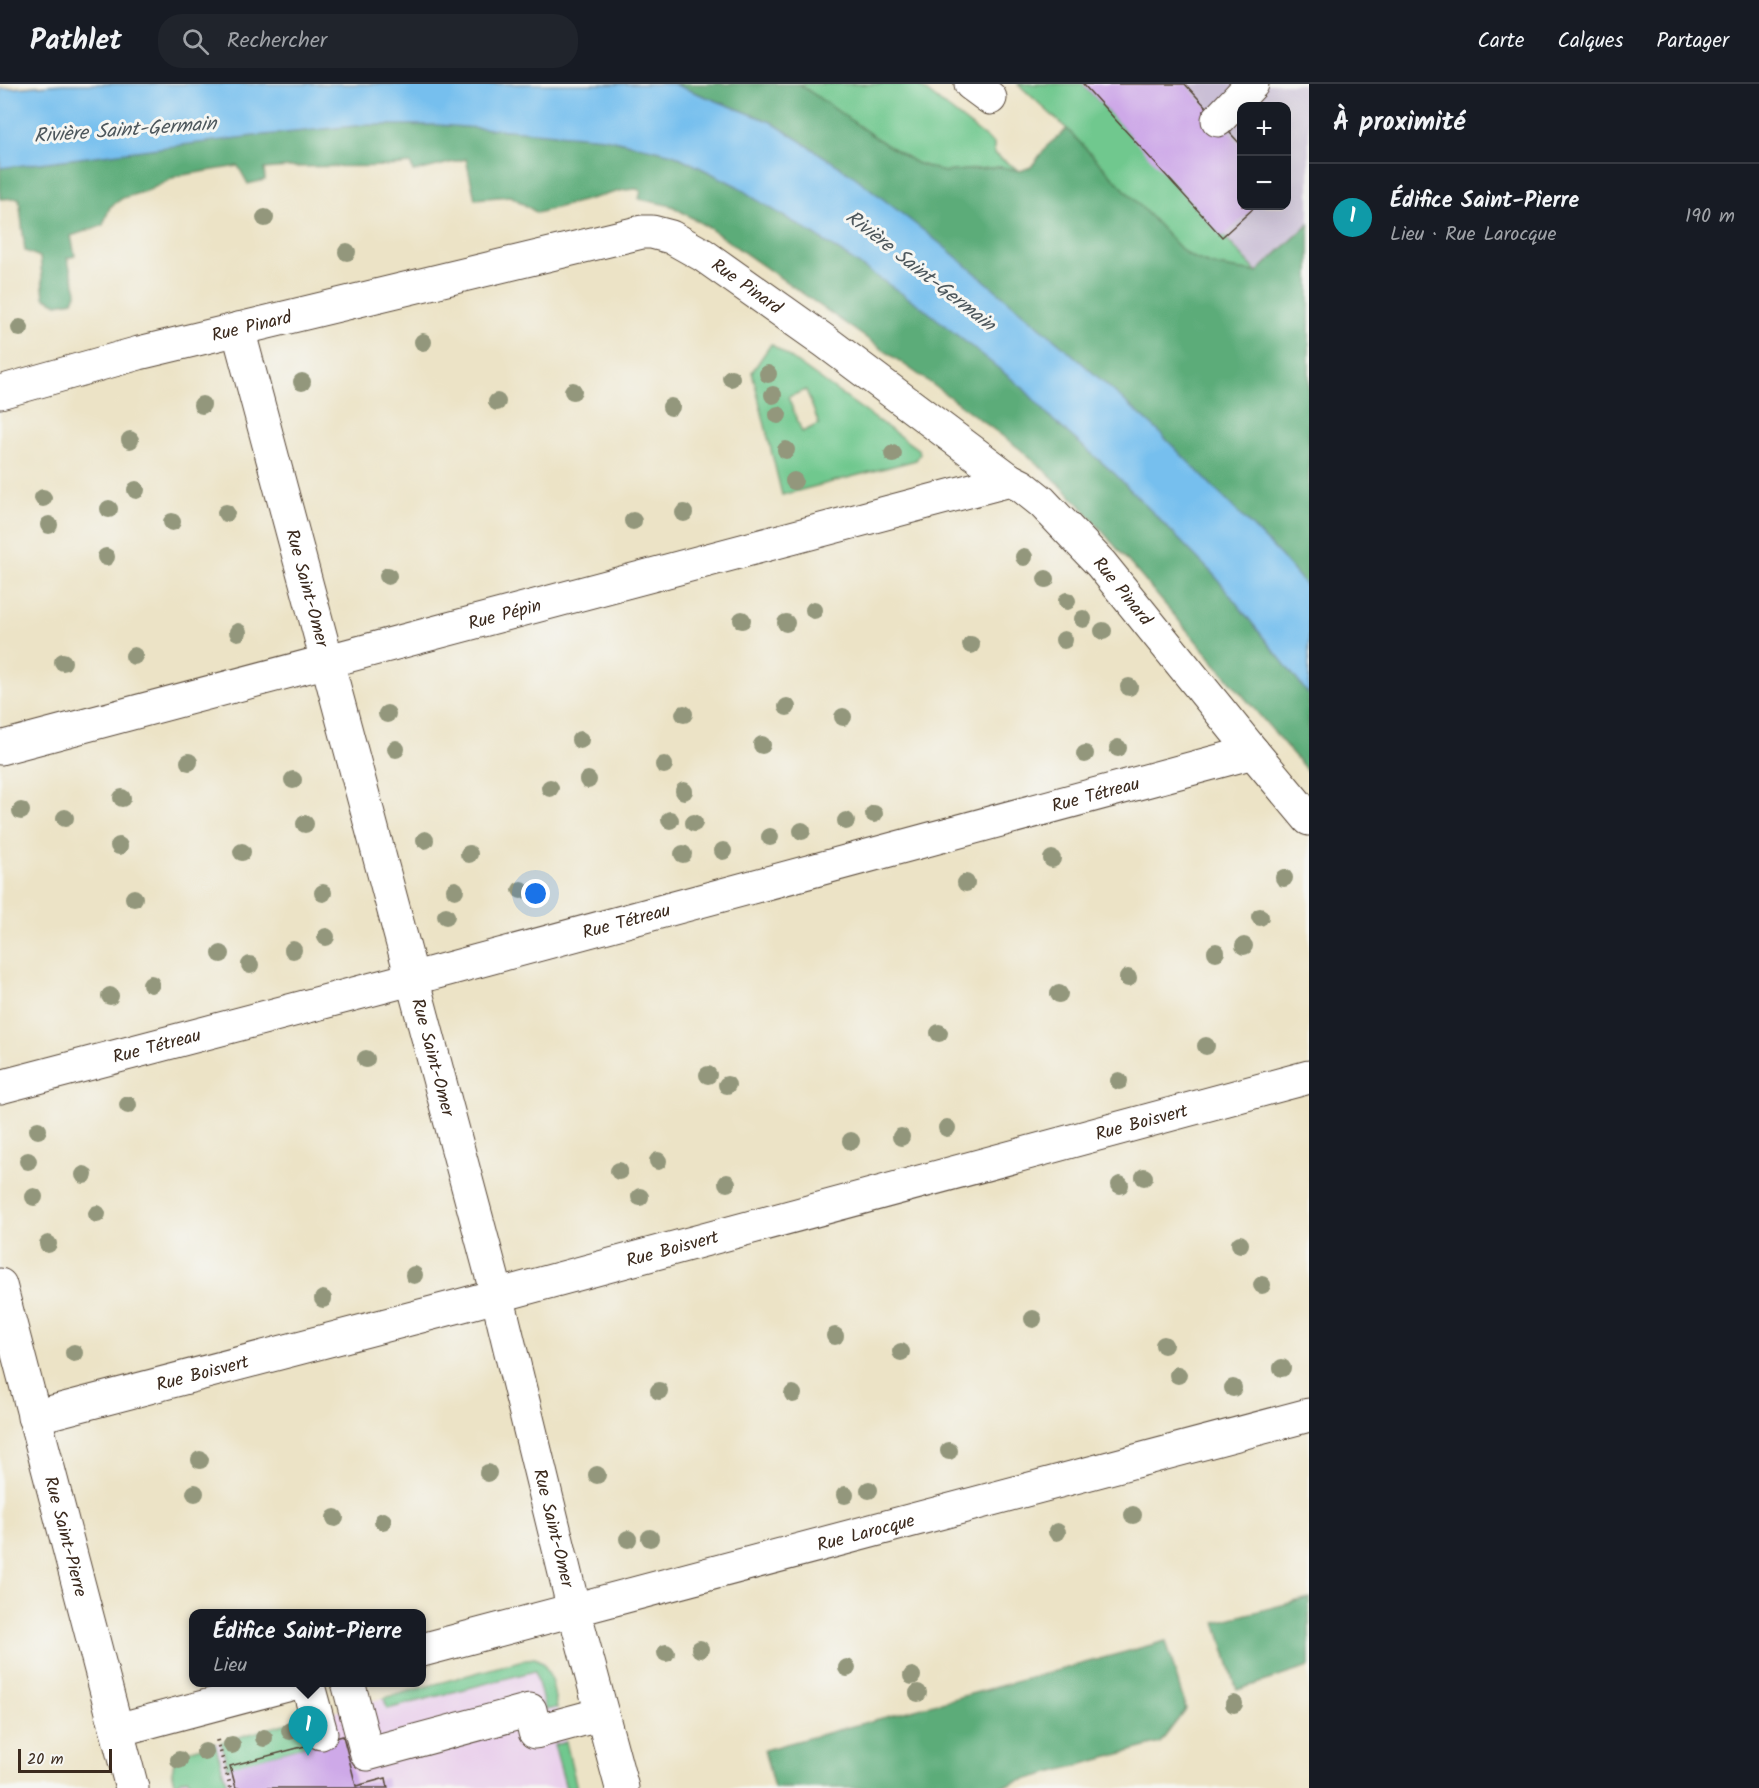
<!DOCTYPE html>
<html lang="fr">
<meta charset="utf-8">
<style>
:root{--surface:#171b24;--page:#20242c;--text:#f1f3f6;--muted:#9ea1a6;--line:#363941;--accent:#c8321e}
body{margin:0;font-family:Kalam,sans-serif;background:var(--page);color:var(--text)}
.controls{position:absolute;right:18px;top:18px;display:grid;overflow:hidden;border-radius:12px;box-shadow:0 6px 24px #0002}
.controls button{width:54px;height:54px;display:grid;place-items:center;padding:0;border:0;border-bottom:2px solid var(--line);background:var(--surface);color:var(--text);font:30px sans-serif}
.scale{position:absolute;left:18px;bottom:15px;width:94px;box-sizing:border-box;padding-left:6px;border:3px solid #3b2a1e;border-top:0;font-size:16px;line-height:21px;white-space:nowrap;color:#3b2a1e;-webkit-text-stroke:4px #f6f6f2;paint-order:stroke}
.you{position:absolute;left:536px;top:810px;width:21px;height:21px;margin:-15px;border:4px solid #fff;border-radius:50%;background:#1a73e8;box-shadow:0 0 0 9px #1a73e833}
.badge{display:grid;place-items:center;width:39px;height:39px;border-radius:50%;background:var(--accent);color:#fff;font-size:20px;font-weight:700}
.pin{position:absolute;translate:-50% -50px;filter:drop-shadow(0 2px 3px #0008)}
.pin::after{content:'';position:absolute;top:32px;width:21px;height:18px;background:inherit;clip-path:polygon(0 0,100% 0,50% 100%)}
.popup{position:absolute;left:189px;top:1525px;width:237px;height:78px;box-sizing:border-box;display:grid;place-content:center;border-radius:12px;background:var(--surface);filter:drop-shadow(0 2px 4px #0005);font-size:20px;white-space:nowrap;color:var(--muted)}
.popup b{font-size:22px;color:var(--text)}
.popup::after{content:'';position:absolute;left:50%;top:100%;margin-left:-12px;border:12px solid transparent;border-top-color:var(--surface)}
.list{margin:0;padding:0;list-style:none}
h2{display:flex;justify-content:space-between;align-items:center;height:78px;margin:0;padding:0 24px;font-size:26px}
h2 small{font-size:20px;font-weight:400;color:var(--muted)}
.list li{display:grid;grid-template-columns:39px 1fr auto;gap:18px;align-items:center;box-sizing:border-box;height:108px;padding:0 24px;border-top:2px solid var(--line)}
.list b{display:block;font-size:22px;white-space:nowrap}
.list p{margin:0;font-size:20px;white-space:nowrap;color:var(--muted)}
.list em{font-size:20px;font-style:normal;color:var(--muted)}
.icon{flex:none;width:33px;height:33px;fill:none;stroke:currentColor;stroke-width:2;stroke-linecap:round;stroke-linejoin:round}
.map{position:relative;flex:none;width:1309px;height:1704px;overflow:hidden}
header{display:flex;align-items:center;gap:36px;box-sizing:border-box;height:84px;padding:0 30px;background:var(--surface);border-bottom:2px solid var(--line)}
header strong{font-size:28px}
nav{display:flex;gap:33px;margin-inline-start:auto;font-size:21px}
.search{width:420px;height:54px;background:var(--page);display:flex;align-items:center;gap:15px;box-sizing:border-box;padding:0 21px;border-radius:24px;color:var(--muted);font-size:22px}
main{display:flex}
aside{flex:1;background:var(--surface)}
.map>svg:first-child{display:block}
.built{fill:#ead1ec}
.industrial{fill:#cabfd6;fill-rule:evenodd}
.green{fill:#70c88e;stroke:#567956;stroke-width:1.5;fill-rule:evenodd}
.forest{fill:#5cac79;stroke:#4c6b4c;stroke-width:1.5}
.water{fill:#76bfee;stroke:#587486;stroke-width:1.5}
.building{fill:#cea9e8}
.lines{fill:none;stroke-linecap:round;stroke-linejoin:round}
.minor-casing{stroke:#564637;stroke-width:35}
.major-casing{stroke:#564637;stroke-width:35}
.path{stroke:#564637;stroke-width:4;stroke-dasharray:1.5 4.5;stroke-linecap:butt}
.minor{stroke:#fff;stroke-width:33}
.major{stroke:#fff;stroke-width:33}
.tree{fill:#93977c}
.labels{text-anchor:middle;stroke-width:6;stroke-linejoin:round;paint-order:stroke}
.street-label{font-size:18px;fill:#3b2a1e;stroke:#f6f6f2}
.water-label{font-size:20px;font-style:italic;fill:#4d575c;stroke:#f6f6f2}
</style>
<header>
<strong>Pathlet</strong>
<div class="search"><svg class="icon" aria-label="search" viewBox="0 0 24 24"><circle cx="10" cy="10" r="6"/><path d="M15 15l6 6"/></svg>Rechercher</div>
<nav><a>Carte</a><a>Calques</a><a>Partager</a></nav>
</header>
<main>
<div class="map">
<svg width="1309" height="1704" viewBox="0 0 1309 1704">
<rect width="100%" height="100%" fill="#f6f6f2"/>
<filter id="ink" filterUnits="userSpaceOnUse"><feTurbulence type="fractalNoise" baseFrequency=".0167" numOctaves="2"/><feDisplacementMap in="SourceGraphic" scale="12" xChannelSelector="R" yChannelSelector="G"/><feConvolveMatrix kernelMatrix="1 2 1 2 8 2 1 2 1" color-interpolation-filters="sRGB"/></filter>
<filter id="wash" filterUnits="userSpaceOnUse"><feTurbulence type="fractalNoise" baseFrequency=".008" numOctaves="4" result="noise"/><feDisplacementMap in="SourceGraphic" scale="24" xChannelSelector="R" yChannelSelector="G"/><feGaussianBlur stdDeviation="1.35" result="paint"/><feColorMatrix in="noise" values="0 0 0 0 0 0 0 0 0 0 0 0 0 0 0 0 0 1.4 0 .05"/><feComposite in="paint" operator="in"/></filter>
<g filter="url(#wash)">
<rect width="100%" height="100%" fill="#ece3c6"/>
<polygon class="built" points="535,1574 542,1577 547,1584 577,1704 177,1704 172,1688 173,1680 175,1673 184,1668 527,1575"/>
<path class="industrial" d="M1018,0h291v140l-52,48 -190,-143zM1242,22h44v100h-44z"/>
<g class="green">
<polygon points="799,0 917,0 994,60 994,70 1020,87 1001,83 944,88 916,79 879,56"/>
<path d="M1018,0h65l174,188c-25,-3 -50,-5 -72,-19l-118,-124z"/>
<path d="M771,260l148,106 1,4 -4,6 -134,35 -30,-123zM806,306l13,34 -17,8 -14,-35z"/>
<path d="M535,1574c17,7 18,33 22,50l-12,2 -10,-39 -148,38 -3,-11 143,-39z"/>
<polygon points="299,1636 307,1661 228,1684 221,1658"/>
<polygon points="566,1658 577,1704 566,1704 554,1661"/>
<polygon points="215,1659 228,1704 193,1704 187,1694 180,1697 180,1704 177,1704 172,1688 175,1673 184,1668"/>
</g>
<g class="forest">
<path d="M673,0h126l80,56 37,23 28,9 57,-5 19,4 11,-4 16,-21 20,-17 118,124c23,14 47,16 72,19l52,-48v365l-28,-33 -126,-128 -90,-80 -123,-103 -91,-71 -80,-52z"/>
<path d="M365,41h73l83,6 84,7 68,16 64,32 20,14 58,35 107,72 101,81 30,32 62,54 100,102 94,119v78l-229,-268 -27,-27 -33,-29 -88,-65 -223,-156 -37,-22 -33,-7 2,-8 -4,-2 -13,1 -87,23 -26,-17 -36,3 -9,-40 -53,13 -2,-8c-49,6 -98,-1 -147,5l1,11 -17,4 -10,-18 -61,10 -28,14 -26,8 -13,9 -7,18 -32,11 4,20 -8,2 10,33 -4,10 -16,3 -13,-7 -4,-40 -15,-6 -6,-53 -19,1v-31l254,-32z"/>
<polygon points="1309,1514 1309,1583 1237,1606 1216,1538"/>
<polygon points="1166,1557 1186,1625 1160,1659 995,1704 774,1704 764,1666"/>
</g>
<polygon class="water" points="63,0 673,0 771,38 851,90 942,161 1065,264 1155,344 1281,472 1309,505 1309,611 1215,492 1115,390 1053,336 1023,304 922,223 815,151 757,116 737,102 673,70 605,54 521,47 438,41 365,41 254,52 0,84 0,5"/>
<g id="blocks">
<g class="building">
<polygon points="1083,0 1185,0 1242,62 1242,122 1256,122 1222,153"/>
<polygon points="343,1652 356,1702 386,1694 388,1704 236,1704 230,1682"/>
</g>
</g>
</g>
<g filter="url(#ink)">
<use href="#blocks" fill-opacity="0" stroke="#564637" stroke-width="1.5"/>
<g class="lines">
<defs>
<g id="minor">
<polyline points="971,0 990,14"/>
<polyline points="1218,36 1252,0"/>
<path id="s1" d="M238,245l259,966 77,315 48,178"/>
<path id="s2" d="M0,308l139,-39 503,-121h10l19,5 32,18 123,87 184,138 12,6 20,16 59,62 152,188 56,67"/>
<path id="s3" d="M0,664l1010,-268"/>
<path id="s4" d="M0,1003l411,-108 842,-227"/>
<path id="s5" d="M34,1333l425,-111 850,-229"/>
<path id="s6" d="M422,1566l887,-235"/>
<polyline points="307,1598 321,1649"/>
<polyline points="348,1598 367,1670 530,1626 535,1648 602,1630"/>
<polyline points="117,1646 298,1598"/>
</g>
<g id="major">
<path id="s7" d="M0,1201l132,503"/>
</g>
</defs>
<use href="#minor" class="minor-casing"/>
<use href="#major" class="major-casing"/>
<polyline class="path" points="217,1656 231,1704"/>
<use href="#minor" class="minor"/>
<use href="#major" class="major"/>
</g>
<g class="tree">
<circle cx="265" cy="134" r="9"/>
<circle cx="347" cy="168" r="9"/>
<circle cx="20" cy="244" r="9"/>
<circle cx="423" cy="258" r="9"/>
<circle cx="768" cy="290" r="9"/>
<circle cx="731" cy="294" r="9"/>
<circle cx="302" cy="298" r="9"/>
<circle cx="573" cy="307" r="9"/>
<circle cx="773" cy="311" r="9"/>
<circle cx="497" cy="318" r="9"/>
<circle cx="202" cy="321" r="9"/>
<circle cx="671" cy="323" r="9"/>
<circle cx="778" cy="331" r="9"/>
<circle cx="130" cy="356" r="9"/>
<circle cx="786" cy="366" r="9"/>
<circle cx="893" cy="370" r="9"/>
<circle cx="794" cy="397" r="9"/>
<circle cx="136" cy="406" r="9"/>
<circle cx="43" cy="414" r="9"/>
<circle cx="109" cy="425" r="9"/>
<circle cx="226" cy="429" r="9"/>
<circle cx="684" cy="429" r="9"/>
<circle cx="633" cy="437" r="9"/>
<circle cx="172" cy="438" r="9"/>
<circle cx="49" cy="441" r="9"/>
<circle cx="106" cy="473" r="9"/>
<circle cx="1024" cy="473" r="9"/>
<circle cx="388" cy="492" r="9"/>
<circle cx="1046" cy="495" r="9"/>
<circle cx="1067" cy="517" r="9"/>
<circle cx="814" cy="526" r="9"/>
<circle cx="1083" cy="535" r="9"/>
<circle cx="742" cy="536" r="9"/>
<circle cx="786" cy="539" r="9"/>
<circle cx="1103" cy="547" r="9"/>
<circle cx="238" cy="548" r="9"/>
<circle cx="1064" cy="556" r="9"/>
<circle cx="971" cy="561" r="9"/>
<circle cx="134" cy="572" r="9"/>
<circle cx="63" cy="578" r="9"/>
<circle cx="1129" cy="603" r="9"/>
<circle cx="787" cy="623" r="9"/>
<circle cx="387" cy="630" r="9"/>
<circle cx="684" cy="630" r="9"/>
<circle cx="843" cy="633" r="9"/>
<circle cx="580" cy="656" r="9"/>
<circle cx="762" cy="661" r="9"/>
<circle cx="1118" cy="664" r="9"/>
<circle cx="396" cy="665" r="9"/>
<circle cx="1085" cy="670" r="9"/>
<circle cx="189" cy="678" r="9"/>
<circle cx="664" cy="681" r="9"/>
<circle cx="293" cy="696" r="9"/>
<circle cx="588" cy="696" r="9"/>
<circle cx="550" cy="704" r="9"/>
<circle cx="684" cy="707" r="9"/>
<circle cx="122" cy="714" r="9"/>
<circle cx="21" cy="727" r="9"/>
<circle cx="874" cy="730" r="9"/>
<circle cx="65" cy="734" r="9"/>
<circle cx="670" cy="736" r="9"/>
<circle cx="846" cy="737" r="9"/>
<circle cx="694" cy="739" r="9"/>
<circle cx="305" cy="740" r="9"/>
<circle cx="802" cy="747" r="9"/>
<circle cx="770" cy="753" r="9"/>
<circle cx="425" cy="756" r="9"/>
<circle cx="119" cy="762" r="9"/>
<circle cx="723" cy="767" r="9"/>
<circle cx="242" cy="768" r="9"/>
<circle cx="469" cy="770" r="9"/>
<circle cx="683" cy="770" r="9"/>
<circle cx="1052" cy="775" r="9"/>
<circle cx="1284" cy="794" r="9"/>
<circle cx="966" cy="799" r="9"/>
<circle cx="455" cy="806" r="9"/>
<circle cx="521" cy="806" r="9"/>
<circle cx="323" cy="809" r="9"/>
<circle cx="134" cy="814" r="9"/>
<circle cx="446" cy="832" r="9"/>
<circle cx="1260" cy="833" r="9"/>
<circle cx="326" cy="853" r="9"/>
<circle cx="1244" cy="862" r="9"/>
<circle cx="293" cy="866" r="9"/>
<circle cx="1216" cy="868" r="9"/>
<circle cx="221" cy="870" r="9"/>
<circle cx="250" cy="881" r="9"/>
<circle cx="1128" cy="894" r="9"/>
<circle cx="151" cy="900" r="9"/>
<circle cx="1059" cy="910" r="9"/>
<circle cx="110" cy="912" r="9"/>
<circle cx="939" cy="949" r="9"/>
<circle cx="1206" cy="962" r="9"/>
<circle cx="366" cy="975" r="9"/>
<circle cx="708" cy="991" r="9"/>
<circle cx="1119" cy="997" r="9"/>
<circle cx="727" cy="1001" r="9"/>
<circle cx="128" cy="1021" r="9"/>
<circle cx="947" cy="1044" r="9"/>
<circle cx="38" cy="1046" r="9"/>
<circle cx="901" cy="1053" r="9"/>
<circle cx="851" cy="1057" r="9"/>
<circle cx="28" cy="1077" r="9"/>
<circle cx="658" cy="1077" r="9"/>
<circle cx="619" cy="1087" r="9"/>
<circle cx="84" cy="1091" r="9"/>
<circle cx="1144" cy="1093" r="9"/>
<circle cx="727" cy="1099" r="9"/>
<circle cx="1120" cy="1101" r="9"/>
<circle cx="34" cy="1113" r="9"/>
<circle cx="640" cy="1113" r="9"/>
<circle cx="97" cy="1130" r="9"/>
<circle cx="48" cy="1160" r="9"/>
<circle cx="1240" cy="1160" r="9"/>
<circle cx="414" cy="1191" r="9"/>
<circle cx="1262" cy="1201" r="9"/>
<circle cx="323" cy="1215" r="9"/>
<circle cx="1033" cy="1235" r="9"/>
<circle cx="835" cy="1252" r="9"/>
<circle cx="1164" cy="1261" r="9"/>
<circle cx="901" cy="1268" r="9"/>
<circle cx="74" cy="1269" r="9"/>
<circle cx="1282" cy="1284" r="9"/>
<circle cx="1178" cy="1291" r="9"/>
<circle cx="1233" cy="1304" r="9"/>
<circle cx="659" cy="1307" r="9"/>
<circle cx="793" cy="1310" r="9"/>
<circle cx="949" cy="1367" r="9"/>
<circle cx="200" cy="1376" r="9"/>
<circle cx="488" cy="1389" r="9"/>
<circle cx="597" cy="1391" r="9"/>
<circle cx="869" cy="1406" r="9"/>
<circle cx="195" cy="1409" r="9"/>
<circle cx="845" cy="1411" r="9"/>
<circle cx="1133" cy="1431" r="9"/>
<circle cx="335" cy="1434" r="9"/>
<circle cx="383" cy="1437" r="9"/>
<circle cx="1057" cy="1448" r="9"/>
<circle cx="650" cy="1454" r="9"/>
<circle cx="628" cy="1455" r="9"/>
<circle cx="700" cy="1565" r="9"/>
<circle cx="666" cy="1569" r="9"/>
<circle cx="847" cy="1584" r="9"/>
<circle cx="912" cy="1592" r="9"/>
<circle cx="918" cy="1609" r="9"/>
<circle cx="1234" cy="1620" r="9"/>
<circle cx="290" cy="1647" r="9"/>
<circle cx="264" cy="1654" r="9"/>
<circle cx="232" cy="1661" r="9"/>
<circle cx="205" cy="1668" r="9"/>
<circle cx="179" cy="1676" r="9"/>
</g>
</g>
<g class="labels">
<g class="street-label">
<text dy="6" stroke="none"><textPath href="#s2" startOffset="782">Rue Pinard</textPath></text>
<text dy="6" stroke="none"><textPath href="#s2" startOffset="260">Rue Pinard</textPath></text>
<text dy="6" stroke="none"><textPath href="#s1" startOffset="268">Rue Saint-Omer</textPath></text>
<text dy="6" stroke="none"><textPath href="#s2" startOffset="1268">Rue Pinard</textPath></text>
<text dy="6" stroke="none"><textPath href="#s3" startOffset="522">Rue Pépin</textPath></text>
<text dy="6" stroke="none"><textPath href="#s4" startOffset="1134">Rue Tétreau</textPath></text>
<text dy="6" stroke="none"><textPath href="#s4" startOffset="648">Rue Tétreau</textPath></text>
<text dy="6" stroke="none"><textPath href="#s4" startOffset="162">Rue Tétreau</textPath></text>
<text dy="6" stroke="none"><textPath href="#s1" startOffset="754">Rue Saint-Omer</textPath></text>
<text dy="6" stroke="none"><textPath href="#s5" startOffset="1146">Rue Boisvert</textPath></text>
<text dy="6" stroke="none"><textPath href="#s5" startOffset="660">Rue Boisvert</textPath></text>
<text dy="6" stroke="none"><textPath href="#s5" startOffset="174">Rue Boisvert</textPath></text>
<text dy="6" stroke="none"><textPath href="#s1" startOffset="1240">Rue Saint-Omer</textPath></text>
<text dy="6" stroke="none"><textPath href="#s6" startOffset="459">Rue Larocque</textPath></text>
<text dy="6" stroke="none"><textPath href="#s7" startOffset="260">Rue Saint-Pierre</textPath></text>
</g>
<g class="water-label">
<text transform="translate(125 45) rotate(-4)" y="7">Rivière Saint-Germain</text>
<text transform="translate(921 186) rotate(38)" y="7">Rivière Saint-Germain</text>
</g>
</g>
</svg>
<div class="controls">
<button>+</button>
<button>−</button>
</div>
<div class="scale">20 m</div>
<div class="you"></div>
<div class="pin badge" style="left:308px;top:1672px;background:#0f9aa8">1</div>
<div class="popup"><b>Édifice Saint-Pierre</b>Lieu</div>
</div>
<aside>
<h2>À proximité<small></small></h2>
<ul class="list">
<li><span class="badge" style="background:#0f9aa8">1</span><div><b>Édifice Saint-Pierre</b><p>Lieu · Rue Larocque</p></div><em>190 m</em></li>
</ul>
</aside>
</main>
